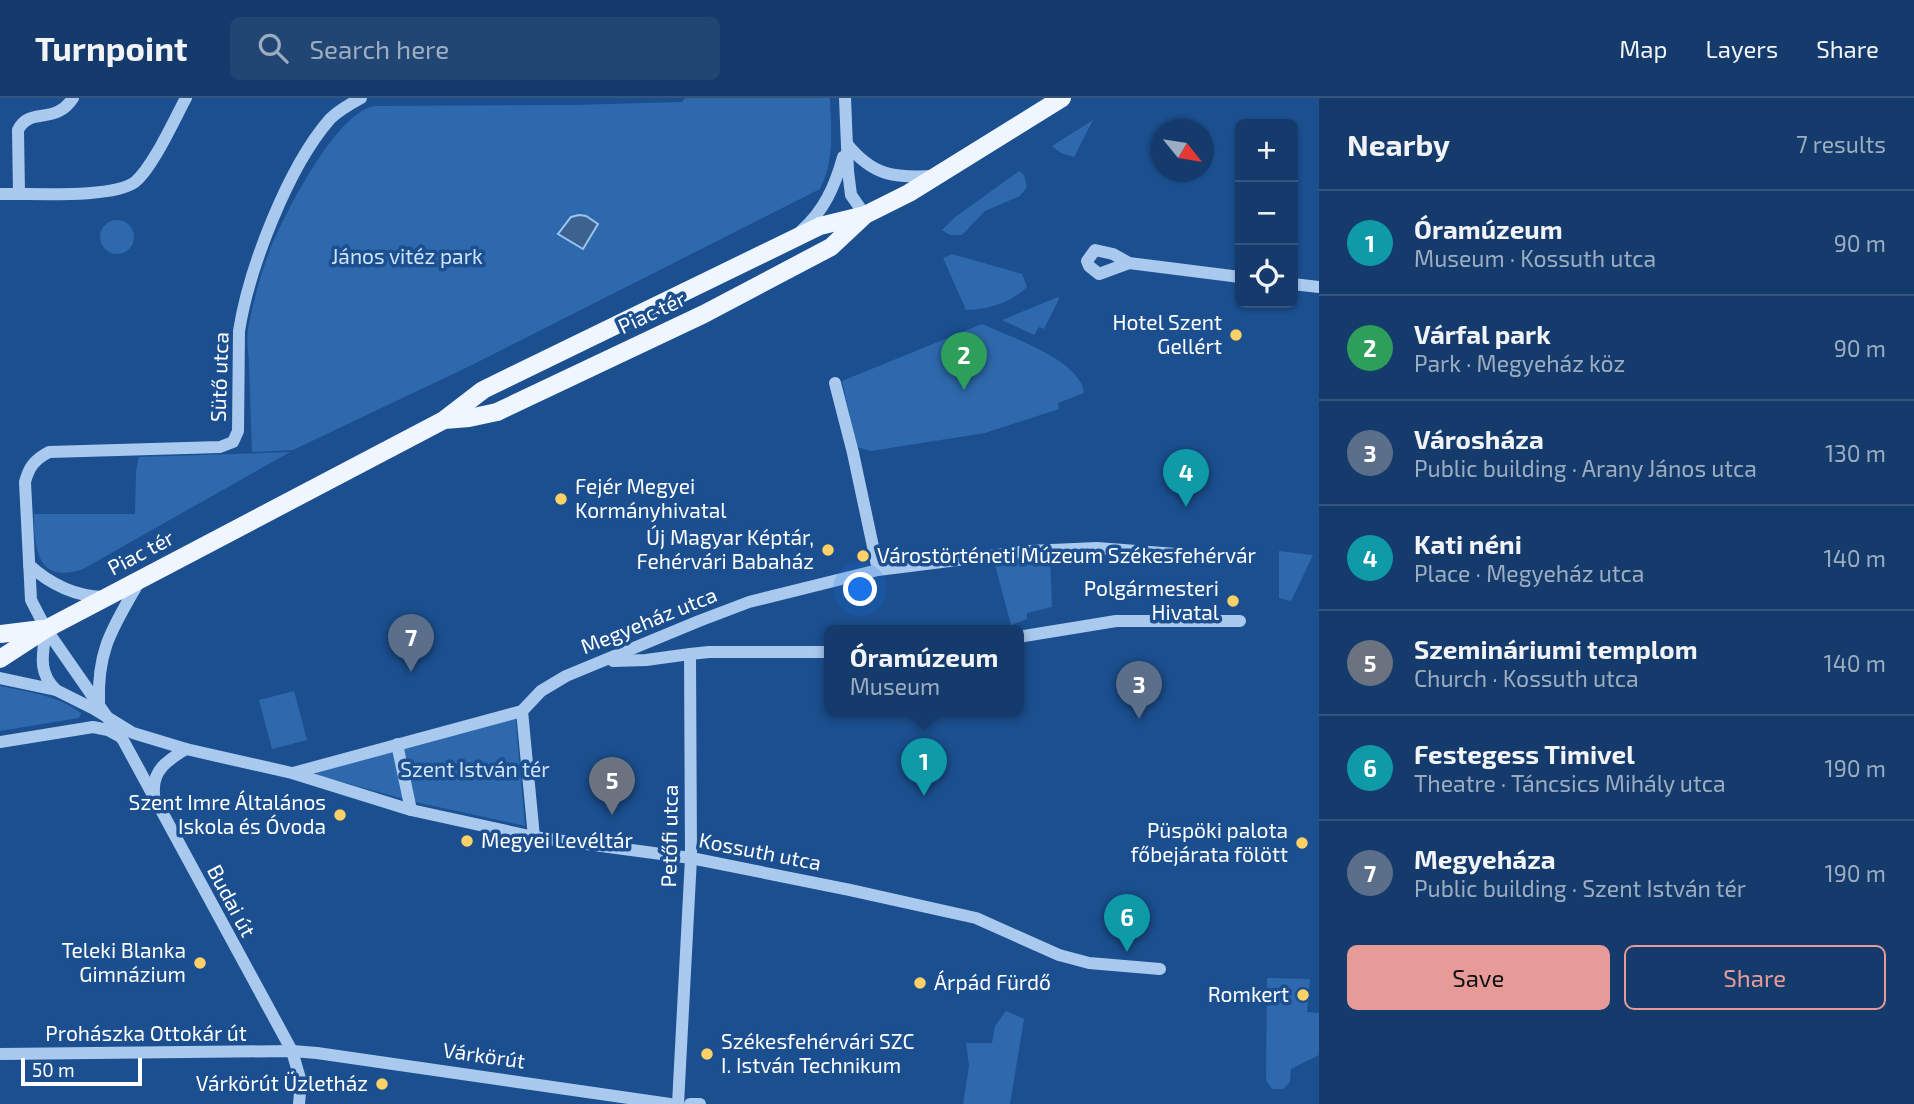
<!DOCTYPE html>
<meta charset="utf-8">
<style>
:root{--surface:#143b6b;--page:#214673;--text:#f1f3f6;--muted:#9dadc1;--line:#33557e;--accent:#e69b98}
body{margin:0;font-family:"Exo 2",sans-serif;background:var(--page);color:var(--text)}
.controls{position:absolute;right:21px;top:21px;display:grid;overflow:hidden;border-radius:10px;box-shadow:0 2px 5px #0004}
.controls button{width:63px;height:63px;display:grid;place-items:center;padding:0;border:0;border-bottom:2px solid var(--line);background:var(--surface);color:var(--text);font:35px sans-serif}
.compass{position:absolute;left:1151px;top:21px;width:63px;height:63px;border-radius:50%;background:var(--surface);box-shadow:0 2px 5px #0004;rotate:120deg}
.scale{position:absolute;left:21px;bottom:18px;width:121px;box-sizing:border-box;padding-left:7px;border:4px solid #fff;border-top:0;font-size:19px;line-height:24px;white-space:nowrap;color:#fff;-webkit-text-stroke:5px #1b4f8f;paint-order:stroke}
.you{position:absolute;left:861px;top:492px;width:24px;height:24px;margin:-18px;border:5px solid #fff;border-radius:50%;background:#1a73e8;box-shadow:0 0 0 10px #1a73e833}
.badge{display:grid;place-items:center;width:46px;height:46px;border-radius:50%;background:var(--accent);color:#fff;font-size:23px;font-weight:700}
.pin{position:absolute;translate:-50% -58px;filter:drop-shadow(0 2px 4px #0008)}
.pin::after{content:'';position:absolute;top:37px;width:24px;height:21px;background:inherit;clip-path:polygon(0 0,100% 0,50% 100%)}
.popup{position:absolute;left:824px;top:527px;width:200px;height:91px;box-sizing:border-box;display:grid;place-content:center;border-radius:10px;background:var(--surface);filter:drop-shadow(0 2px 5px #0005);font-size:23px;white-space:nowrap;color:var(--muted)}
.popup b{font-size:26px;color:var(--text)}
.popup::after{content:'';position:absolute;left:50%;top:100%;margin-left:-14px;border:14px solid transparent;border-top-color:var(--surface)}
.list{margin:0;padding:0;list-style:none}
h2{display:flex;justify-content:space-between;align-items:center;height:91px;margin:0;padding:0 28px;font-size:30px}
h2 small{font-size:23px;font-weight:400;color:var(--muted)}
.list li{display:grid;grid-template-columns:46px 1fr auto;gap:21px;align-items:center;box-sizing:border-box;height:105px;padding:0 28px;border-top:2px solid var(--line)}
.list b{display:block;font-size:26px;white-space:nowrap}
.list p{margin:0;font-size:23px;white-space:nowrap;color:var(--muted)}
.list em{font-size:23px;font-style:normal;color:var(--muted)}
.actions{display:flex;gap:14px;padding:21px 28px}
.actions a{flex:1;padding:16px 0;border:2px solid var(--accent);border-radius:10px;text-align:center;font-size:24px;color:var(--accent)}
.actions .main{background:var(--accent);color:#111}
.icon{flex:none;width:38px;height:38px;fill:none;stroke:currentColor;stroke-width:2;stroke-linecap:round;stroke-linejoin:round}
.map{position:relative;flex:none;width:1319px;height:1006px;overflow:hidden}
header{display:flex;align-items:center;gap:42px;box-sizing:border-box;height:98px;padding:0 35px;background:var(--surface);border-bottom:2px solid var(--line)}
header strong{font-size:33px}
nav{display:flex;gap:38px;margin-inline-start:auto;font-size:24px}
.search{width:490px;height:63px;background:var(--page);display:flex;align-items:center;gap:18px;box-sizing:border-box;padding:0 24px;border-radius:10px;color:var(--muted);font-size:26px}
main{display:flex}
aside{flex:1;background:var(--surface)}
.map>svg:first-child{display:block}
.green{fill:#2e69ad}
.water{fill:#3c6290;stroke:#9cc4f0;stroke-width:2}
.lines{fill:none;stroke-linecap:round;stroke-linejoin:round}
.minor{stroke:#a9c9ee;stroke-width:12}
.major{stroke:#f0f6ff;stroke-width:18}
.poi-dot{fill:#ffd166;stroke:#1b4f8f;stroke-width:2.5}
.labels{text-anchor:middle;stroke-width:7;stroke-linejoin:round;paint-order:stroke}
.park-label{font-size:21px;fill:#cfe3fa;stroke:#1b4f8f}
.street-label{font-size:21px;fill:#fff;stroke:#1b4f8f}
.poi-label{font-size:21px;fill:#fff;stroke:#1b4f8f;text-anchor:end}
</style>
<header>
<strong>Turnpoint</strong>
<div class="search"><svg class="icon" aria-label="search" viewBox="0 0 24 24"><circle cx="10" cy="10" r="6"/><path d="M15 15l6 6"/></svg>Search here</div>
<nav><a>Map</a><a>Layers</a><a>Share</a></nav>
</header>
<main>
<div class="map">
<svg width="1319" height="1006" viewBox="0 0 1319 1006">
<rect width="100%" height="100%" fill="#1b4f8f"/>
<g class="green">
<path d="M685,0h145c1,32 5,61 -10,91l-348,176 -179,85 -41,2c-1,-29 -2,-57 -3,-86 0,-11 -3,-25 -1,-37 5,-27 13,-56 23,-82 14,-33 67,-139 105,-141l197,-1 109,-3z"/>
<polygon points="1093,22 1074,59 1061,55 1052,48"/>
<polygon points="1019,73 1024,77 1027,89 1020,98 985,113 962,137 950,137 942,132 954,120"/>
<circle cx="117" cy="139" r="17"/>
<path d="M952,156l70,20 5,13c-15,15 -40,23 -61,23l-23,-52z"/>
<polygon points="1058,199 1059,201 1044,231 1039,229 1034,237 1002,222"/>
<path d="M982,226c28,13 99,36 102,69l-26,10 1,6 -74,24 -114,18 -14,-4 -15,-66z"/>
<path d="M290,354l-207,117c-46,16 -49,-21 -49,-55h101l1,-43 3,-14z"/>
<polygon points="1279,453 1313,457 1291,503 1279,500"/>
<polygon points="1050,458 1052,509 1027,515 1027,521 1011,527 994,463"/>
<path d="M0,588c28,6 57,9 81,27l-2,5 -79,13z"/>
<polygon points="294,593 307,642 272,651 259,602"/>
<polygon points="515,614 525,728 415,704 317,677 315,669"/>
<polygon points="1267,880 1310,881 1307,914 1319,915 1319,957 1291,971 1290,984 1283,991 1272,991 1266,982"/>
<polygon points="1006,913 1024,921 1010,1006 963,1006 969,968 966,945 992,945 995,928"/>
</g>
<polygon class="water" points="579,117 586,118 598,126 583,151 558,136 571,119"/>
<g class="lines">
<g class="minor">
<polyline points="845,0 848,73 851,97 865,117"/>
<path d="M847,46c26,32 47,34 86,32"/>
<path d="M0,96c31,-1 112,5 135,-12 18,-15 39,-62 51,-84"/>
<path d="M19,96l-1,-64c12,-24 37,-4 55,-32"/>
<path d="M801,133c23,-20 34,-45 42,-74"/>
<polyline points="1129,165 1099,176 1089,168 1087,163 1095,152 1113,156 1129,165 1240,179"/>
<polyline points="1293,186 1319,189"/>
<polyline points="835,285 853,355 878,472"/>
<path d="M29,467c21,19 45,31 74,32"/>
<path d="M46,531c-3,24 -9,43 10,61"/>
<polyline points="1018,539 1116,523 1240,523"/>
<polyline points="690,556 709,554 830,554"/>
<polyline points="613,563 646,562 690,556 691,760 678,1006"/>
<polyline points="0,580 56,592 94,611 133,635 186,651 292,675 411,712 534,739 691,760 850,792 976,820 1059,857 1089,865 1160,871"/>
<path d="M99,605c-2,-55 15,-77 41,-123"/>
<polyline points="522,613 541,593 566,578 699,523 749,504 878,472 1029,453 1097,450 1176,456"/>
<polyline points="522,613 534,739"/>
<polyline points="0,644 93,629 108,632 119,638"/>
<polyline points="397,646 411,712"/>
<polyline points="293,675 522,613"/>
<path d="M154,695c-2,-23 14,-33 32,-44"/>
<polyline points="0,956 292,953 317,955 670,1006"/>
<path d="M299,1006l2,-22 -9,-31 -169,-311 -77,-111 -15,-29 -6,-118c4,-15 9,-22 24,-30l171,-5 13,-5 5,-11 1,-100c10,-63 49,-164 91,-212 9,-9 20,-15 31,-21"/>
<polyline points="690,1006 700,1006"/>
</g>
<g class="major">
<polyline points="444,322 469,320 497,314 704,216 831,149 863,119"/>
<polyline points="0,536 42,531"/>
<polyline points="0,561 46,531 444,322 483,292 820,128 865,117 909,95 1062,0"/>
</g>
</g>
<g class="poi-dot">
<circle cx="1236" cy="237" r="7"/>
<circle cx="561" cy="401" r="7"/>
<circle cx="828" cy="452" r="7"/>
<circle cx="863" cy="458" r="7"/>
<circle cx="1233" cy="503" r="7"/>
<circle cx="340" cy="717" r="7"/>
<circle cx="467" cy="743" r="7"/>
<circle cx="1302" cy="745" r="7"/>
<circle cx="200" cy="865" r="7"/>
<circle cx="920" cy="885" r="7"/>
<circle cx="1303" cy="897" r="7"/>
<circle cx="707" cy="956" r="7"/>
<circle cx="382" cy="986" r="7"/>
</g>
<g class="labels">
<g class="park-label">
<text x="407" y="166">János vitéz park</text>
<text x="475" y="679">Szent István tér</text>
</g>
<g class="street-label">
<text transform="translate(652 215) rotate(-25)" y="7">Piac tér</text>
<text transform="translate(220 279) rotate(-88)" y="7">Sütő utca</text>
<text transform="translate(141 455) rotate(-28)" y="7">Piac tér</text>
<text transform="translate(649 523) rotate(-22)" y="7">Megyeház utca</text>
<text transform="translate(670 738) rotate(-89)" y="7">Petőfi utca</text>
<text transform="translate(760 754) rotate(11)" y="7">Kossuth utca</text>
<text transform="translate(231 803) rotate(62)" y="7">Budai út</text>
<text x="146" y="943">Prohászka Ottokár út</text>
<text transform="translate(484 958) rotate(8)" y="7">Várkörút</text>
</g>
<g class="poi-label">
<text x="1222" y="232">Hotel Szent<tspan x="1222" dy="24">Gellért</tspan></text>
<text x="575" y="396" text-anchor="start">Fejér Megyei<tspan x="575" dy="24">Kormányhivatal</tspan></text>
<text x="814" y="447">Új Magyar Képtár,<tspan x="814" dy="24">Fehérvári Babaház</tspan></text>
<text x="877" y="465" text-anchor="start">Várostörténeti Múzeum Székesfehérvár</text>
<text x="1219" y="498">Polgármesteri<tspan x="1219" dy="24">Hivatal</tspan></text>
<text x="326" y="712">Szent Imre Általános<tspan x="326" dy="24">Iskola és Óvoda</tspan></text>
<text x="1288" y="740">Püspöki palota<tspan x="1288" dy="24">főbejárata fölött</tspan></text>
<text x="481" y="750" text-anchor="start">Megyei Levéltár</text>
<text x="186" y="860">Teleki Blanka<tspan x="186" dy="24">Gimnázium</tspan></text>
<text x="934" y="892" text-anchor="start">Árpád Fürdő</text>
<text x="1289" y="904">Romkert</text>
<text x="721" y="951" text-anchor="start">Székesfehérvári SZC<tspan x="721" dy="24">I. István Technikum</tspan></text>
<text x="368" y="993">Várkörút Üzletház</text>
</g>
</g>
</svg>
<div class="controls">
<button>+</button>
<button>−</button>
<button><svg class="icon" aria-label="locate" viewBox="0 0 24 24"><circle cx="12" cy="12" r="6"/><path d="M12 2v4M12 18v4M2 12h4M18 12h4"/></svg></button>
</div>
<svg class="compass" viewBox="-18 -18 36 36"><path d="M0-13l5 13h-10z" fill="#e53935"/><path d="M0 13l5-13h-10z" fill="#9dadc1"/></svg>
<div class="scale">50 m</div>
<div class="you"></div>
<div class="pin badge" style="left:924px;top:698px;background:#0f9aa8">1</div>
<div class="popup"><b>Óramúzeum</b>Museum</div>
<div class="pin badge" style="left:964px;top:292px;background:#2e9e5b">2</div>
<div class="pin badge" style="left:1139px;top:621px;background:#5c6f8a">3</div>
<div class="pin badge" style="left:1186px;top:409px;background:#0f9aa8">4</div>
<div class="pin badge" style="left:612px;top:717px;background:#6b7280">5</div>
<div class="pin badge" style="left:1127px;top:854px;background:#0f9aa8">6</div>
<div class="pin badge" style="left:411px;top:574px;background:#5c6f8a">7</div>
</div>
<aside>
<h2>Nearby<small>7 results</small></h2>
<ul class="list">
<li><span class="badge" style="background:#0f9aa8">1</span><div><b>Óramúzeum</b><p>Museum · Kossuth utca</p></div><em>90 m</em></li>
<li><span class="badge" style="background:#2e9e5b">2</span><div><b>Várfal park</b><p>Park · Megyeház köz</p></div><em>90 m</em></li>
<li><span class="badge" style="background:#5c6f8a">3</span><div><b>Városháza</b><p>Public building · Arany János utca</p></div><em>130 m</em></li>
<li><span class="badge" style="background:#0f9aa8">4</span><div><b>Kati néni</b><p>Place · Megyeház utca</p></div><em>140 m</em></li>
<li><span class="badge" style="background:#6b7280">5</span><div><b>Szemináriumi templom</b><p>Church · Kossuth utca</p></div><em>140 m</em></li>
<li><span class="badge" style="background:#0f9aa8">6</span><div><b>Festegess Timivel</b><p>Theatre · Táncsics Mihály utca</p></div><em>190 m</em></li>
<li><span class="badge" style="background:#5c6f8a">7</span><div><b>Megyeháza</b><p>Public building · Szent István tér</p></div><em>190 m</em></li>
</ul>
<div class="actions"><a class="main">Save</a><a>Share</a></div>
</aside>
</main>
